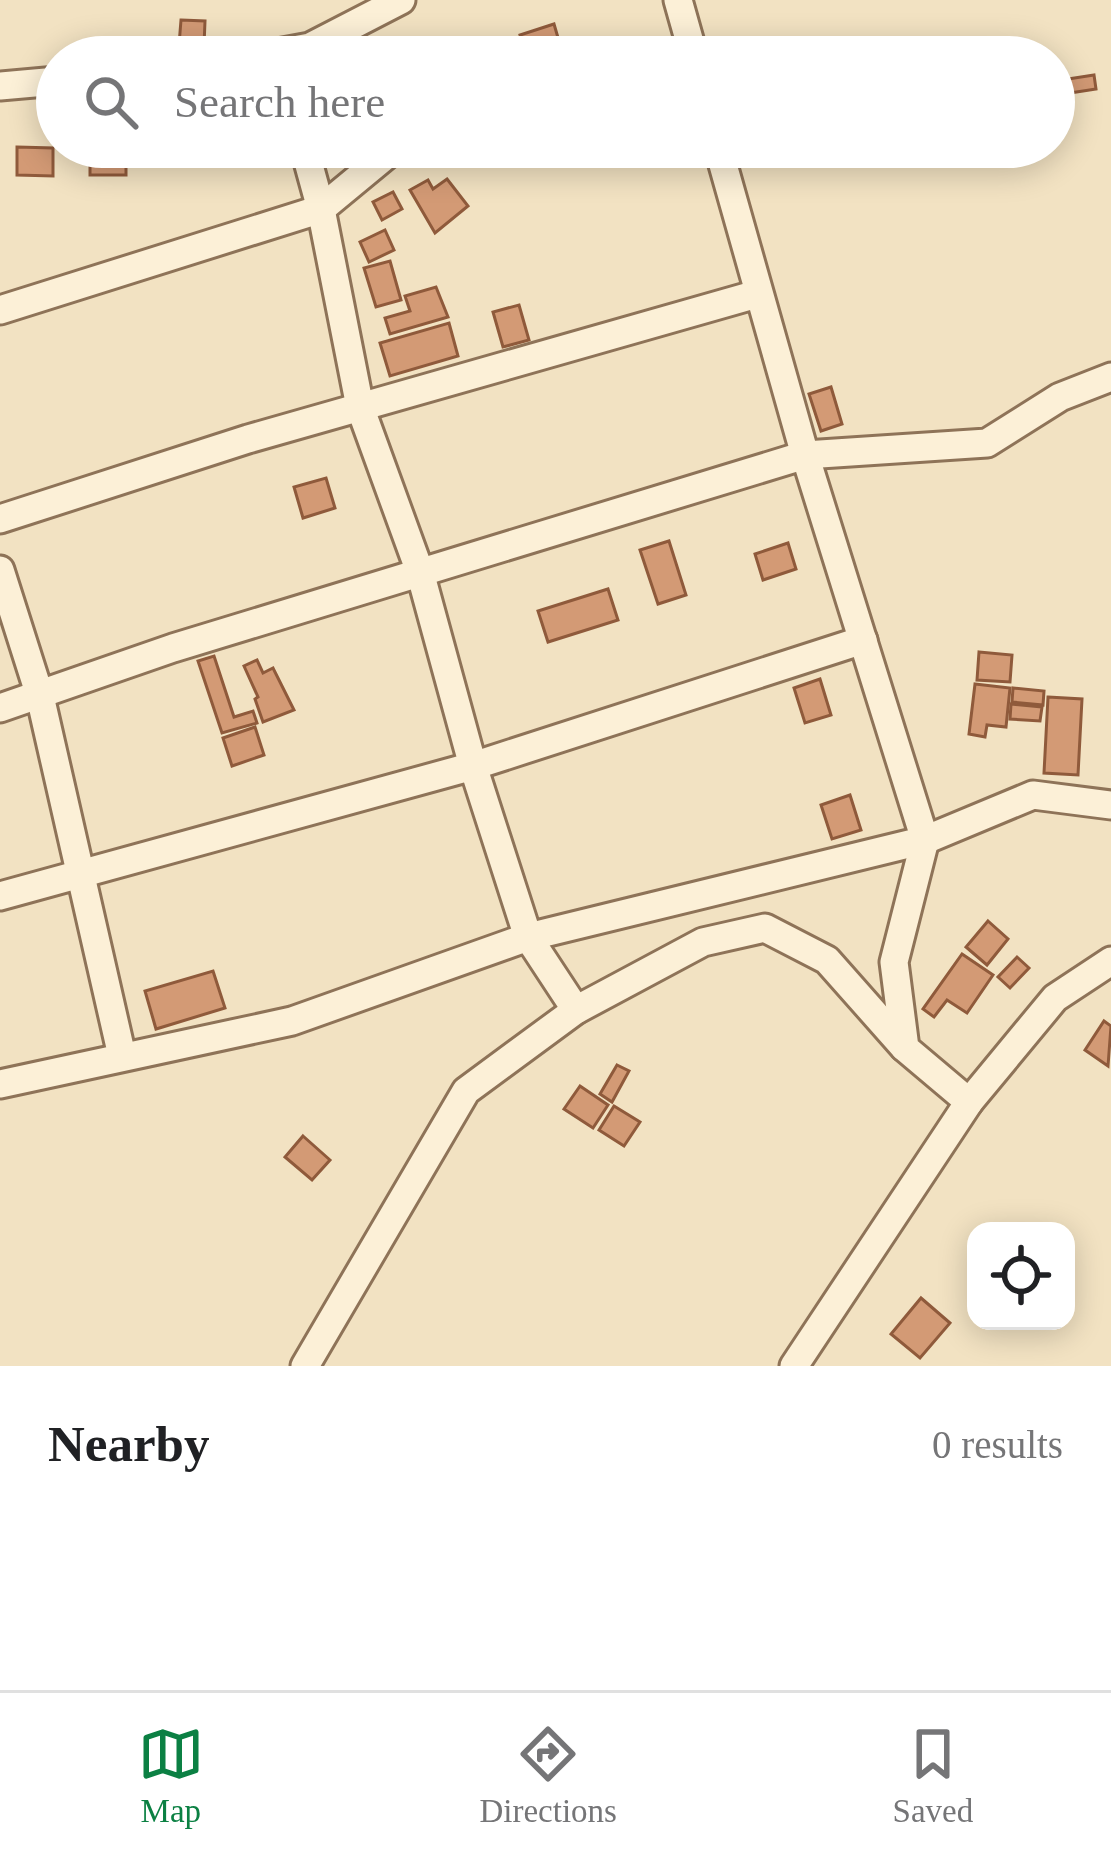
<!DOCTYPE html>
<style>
:root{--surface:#fff;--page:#f2f2f2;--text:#202124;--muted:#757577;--line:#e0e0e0;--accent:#0b8043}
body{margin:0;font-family:"Times New Roman",serif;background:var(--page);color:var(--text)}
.controls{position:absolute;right:36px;bottom:36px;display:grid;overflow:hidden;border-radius:24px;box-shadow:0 6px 30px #0003}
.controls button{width:108px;height:108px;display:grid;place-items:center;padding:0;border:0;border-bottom:3px solid var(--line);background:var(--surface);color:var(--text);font:60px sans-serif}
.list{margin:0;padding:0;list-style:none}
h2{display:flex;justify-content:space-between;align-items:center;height:156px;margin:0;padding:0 48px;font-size:51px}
h2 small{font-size:39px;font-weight:400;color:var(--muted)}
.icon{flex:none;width:66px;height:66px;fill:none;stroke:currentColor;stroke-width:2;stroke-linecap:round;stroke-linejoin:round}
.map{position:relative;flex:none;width:1111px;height:1366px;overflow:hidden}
.search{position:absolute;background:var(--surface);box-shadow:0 6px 30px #0003;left:36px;right:36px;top:36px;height:132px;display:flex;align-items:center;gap:30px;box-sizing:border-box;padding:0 42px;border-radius:66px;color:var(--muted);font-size:45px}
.sheet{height:324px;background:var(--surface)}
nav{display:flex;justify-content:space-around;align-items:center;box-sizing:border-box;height:168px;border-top:3px solid var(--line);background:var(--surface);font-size:33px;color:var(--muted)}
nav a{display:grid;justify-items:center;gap:6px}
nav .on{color:var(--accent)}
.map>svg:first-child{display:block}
.building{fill:#d39a75;stroke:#8f5a3b;stroke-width:3}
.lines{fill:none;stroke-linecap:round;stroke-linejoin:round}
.minor-casing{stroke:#8e7358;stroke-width:33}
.minor{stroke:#fcf0d7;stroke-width:27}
</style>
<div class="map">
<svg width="1111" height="1366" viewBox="0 0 1111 1366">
<rect width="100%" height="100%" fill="#f2e2c2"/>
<g class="building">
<polygon points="181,20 205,21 204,46 179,45"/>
<polygon points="554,24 561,48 527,57 520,35"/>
<polygon points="1094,75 1096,89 1070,93 1068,79"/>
<polygon points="17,147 53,148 53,176 17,175"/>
<rect x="90" y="147" width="36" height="28"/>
<polygon points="447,179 468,206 435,233 410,190 428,180 433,189"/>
<polygon points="393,192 402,209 382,220 373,202"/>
<polygon points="385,230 394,250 369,262 360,242"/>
<polygon points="390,261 401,300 376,307 364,268"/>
<polygon points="436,287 448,317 390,334 385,318 410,311 405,296"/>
<polygon points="519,305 529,340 503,347 493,312"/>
<polygon points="449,323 458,356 390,376 380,343"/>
<polygon points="831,387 842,424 821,431 809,394"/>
<polygon points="326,478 335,508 303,518 294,487"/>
<polygon points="669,541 686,595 658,604 640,550"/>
<polygon points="788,543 796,569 763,580 755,554"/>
<polygon points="608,589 618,620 548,642 538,611"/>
<polygon points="979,652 1012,655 1010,682 977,680"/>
<polygon points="214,656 234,717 253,711 257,723 222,733 198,661"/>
<polygon points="257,660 263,673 273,668 294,710 263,722 255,699 258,697 244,666"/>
<polygon points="820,679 831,715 805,723 794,688"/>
<polygon points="975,684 1010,688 1006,727 987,725 985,737 969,734"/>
<polygon points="1013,688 1044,691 1043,705 1012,702"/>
<polygon points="1048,697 1082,699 1078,775 1044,773"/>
<polygon points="1011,704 1042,707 1040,721 1010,719"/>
<polygon points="255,727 264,755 232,766 223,738"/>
<polygon points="850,795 861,830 832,839 821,805"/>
<polygon points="988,921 1008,939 987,965 966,947"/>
<polygon points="962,954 993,975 967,1013 947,1000 934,1017 923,1009"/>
<polygon points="1017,957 1029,968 1010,988 998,977"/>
<polygon points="213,971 225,1008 156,1029 145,991"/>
<polygon points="1104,1021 1111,1026 1108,1066 1085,1050"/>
<polygon points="617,1065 629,1071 612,1102 600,1094"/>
<polygon points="580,1086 608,1105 593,1128 564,1109"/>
<polygon points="614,1106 640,1122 624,1146 599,1130"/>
<polygon points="303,1136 330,1160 312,1180 285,1157"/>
<polygon points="921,1298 950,1323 920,1358 891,1334"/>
</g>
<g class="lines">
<defs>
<g id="minor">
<polyline points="678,0 694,57"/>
<polyline points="255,57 310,47 401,0"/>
<polyline points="0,86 57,81"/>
<polyline points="304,147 321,209 360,407 420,572 473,766 528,937 576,1010"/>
<polyline points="718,147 805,455 925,840 894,962 905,1048 969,1102"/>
<polyline points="0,310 321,209 396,147"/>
<polyline points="0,519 248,439 757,294"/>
<polyline points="0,570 40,696 122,1056"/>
<polyline points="0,708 173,648 805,455 987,443 1060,397 1111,377"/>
<polyline points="0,896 473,766 863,640"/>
<polyline points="0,1084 292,1021 528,937 925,840 1033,795 1111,805"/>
<polyline points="305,1366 466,1091 576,1010 703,942 765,928 827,960 904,1047"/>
<polyline points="794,1366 969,1102 1055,998 1111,961"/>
</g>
</defs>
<use href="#minor" class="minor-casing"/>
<use href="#minor" class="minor"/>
</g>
</svg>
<div class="controls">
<button><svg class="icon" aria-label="locate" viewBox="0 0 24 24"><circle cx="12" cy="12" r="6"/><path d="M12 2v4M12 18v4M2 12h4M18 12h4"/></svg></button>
</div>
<div class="search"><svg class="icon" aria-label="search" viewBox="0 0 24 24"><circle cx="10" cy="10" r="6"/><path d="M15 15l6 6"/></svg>Search here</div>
</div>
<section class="sheet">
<h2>Nearby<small>0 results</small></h2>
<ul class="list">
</ul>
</section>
<nav>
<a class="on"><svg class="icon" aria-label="map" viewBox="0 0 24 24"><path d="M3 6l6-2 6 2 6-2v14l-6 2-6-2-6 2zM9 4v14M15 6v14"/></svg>Map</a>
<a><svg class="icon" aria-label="directions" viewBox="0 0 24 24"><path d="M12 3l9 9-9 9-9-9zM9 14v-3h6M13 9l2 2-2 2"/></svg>Directions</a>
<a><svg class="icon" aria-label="saved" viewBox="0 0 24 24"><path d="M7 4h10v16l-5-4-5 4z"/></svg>Saved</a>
</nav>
